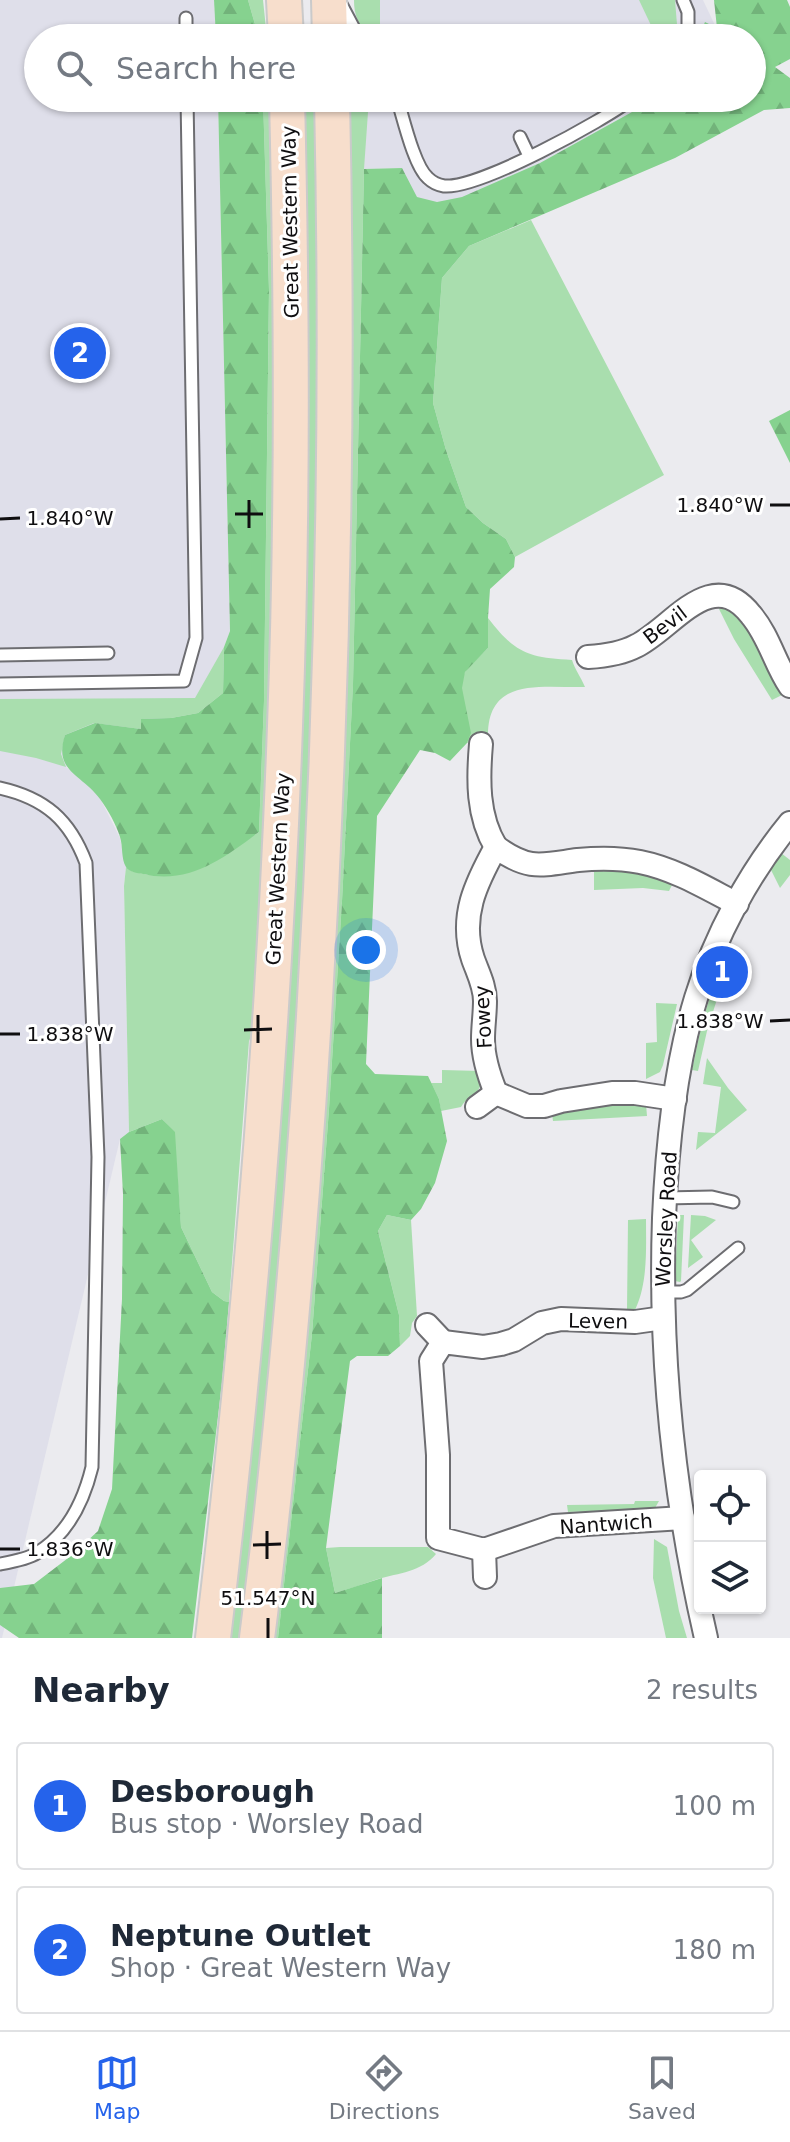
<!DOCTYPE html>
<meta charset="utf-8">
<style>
:root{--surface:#fff;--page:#f2f2f3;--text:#1f2937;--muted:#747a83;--line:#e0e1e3;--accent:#2563eb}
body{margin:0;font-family:"DejaVu Sans",sans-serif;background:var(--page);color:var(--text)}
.controls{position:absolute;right:24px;bottom:24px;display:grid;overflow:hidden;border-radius:8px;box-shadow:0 2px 6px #0004}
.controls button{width:72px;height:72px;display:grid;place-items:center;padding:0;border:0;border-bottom:2px solid var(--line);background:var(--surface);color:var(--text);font:40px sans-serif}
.you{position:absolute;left:366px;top:950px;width:28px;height:28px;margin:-20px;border:6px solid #fff;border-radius:50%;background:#1a73e8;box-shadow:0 0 0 12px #1a73e833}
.badge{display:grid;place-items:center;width:52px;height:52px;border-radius:50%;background:var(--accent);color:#fff;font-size:26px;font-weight:700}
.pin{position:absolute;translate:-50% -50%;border:4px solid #fff;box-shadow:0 2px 8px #0006}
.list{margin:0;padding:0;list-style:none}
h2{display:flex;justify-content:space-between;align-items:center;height:104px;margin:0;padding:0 32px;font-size:34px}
h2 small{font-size:26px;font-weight:400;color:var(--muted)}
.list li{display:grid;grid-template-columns:52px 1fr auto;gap:24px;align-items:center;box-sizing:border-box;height:128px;margin:0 16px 16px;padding:0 16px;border:2px solid var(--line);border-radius:8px}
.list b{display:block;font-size:30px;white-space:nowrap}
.list p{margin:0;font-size:26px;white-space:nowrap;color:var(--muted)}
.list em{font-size:26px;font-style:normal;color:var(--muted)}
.icon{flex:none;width:44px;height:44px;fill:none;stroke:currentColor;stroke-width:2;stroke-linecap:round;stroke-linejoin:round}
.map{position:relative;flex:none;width:790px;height:1638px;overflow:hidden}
.search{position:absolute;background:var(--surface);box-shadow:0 2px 6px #0004;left:24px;right:24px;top:24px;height:88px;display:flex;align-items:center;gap:20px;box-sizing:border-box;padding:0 28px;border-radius:44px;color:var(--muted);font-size:30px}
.sheet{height:392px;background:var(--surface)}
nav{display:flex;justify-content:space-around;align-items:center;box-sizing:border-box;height:112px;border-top:2px solid var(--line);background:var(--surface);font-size:22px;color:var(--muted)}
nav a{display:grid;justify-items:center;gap:4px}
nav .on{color:var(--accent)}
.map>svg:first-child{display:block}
.built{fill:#dfdfea}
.grass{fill:#a9deae}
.forest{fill:url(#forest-firs)}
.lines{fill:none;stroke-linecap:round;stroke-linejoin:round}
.lane-casing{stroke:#6d6d71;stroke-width:15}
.street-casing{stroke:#6d6d71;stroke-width:26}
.primary-casing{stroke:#cacaca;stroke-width:38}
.lane{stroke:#fff;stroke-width:11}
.street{stroke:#fff;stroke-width:22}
.primary{stroke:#f7decc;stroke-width:34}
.ticks{fill:none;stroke:#0f0e10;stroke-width:3}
.labels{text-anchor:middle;stroke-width:6;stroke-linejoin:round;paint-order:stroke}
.street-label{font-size:20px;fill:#0f0e10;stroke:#fff}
.ticks-label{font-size:20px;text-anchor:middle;fill:#0f0e10;stroke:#fff;stroke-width:6;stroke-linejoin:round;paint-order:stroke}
</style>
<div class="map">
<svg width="790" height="1638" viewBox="0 0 790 1638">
<defs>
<pattern id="forest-firs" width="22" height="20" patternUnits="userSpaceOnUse" patternTransform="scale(2)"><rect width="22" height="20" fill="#86d28f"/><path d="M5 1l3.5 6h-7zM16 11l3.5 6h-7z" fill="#72b37a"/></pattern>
</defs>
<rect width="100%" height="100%" fill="#ebebef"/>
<g class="built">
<polygon points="0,0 214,0 216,38 38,38 38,98 218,98 230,631 224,647 223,693 66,767 90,787 100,798 120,838 126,867 124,886 129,1132 120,1139 2,1638 0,1638"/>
<polygon points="354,0 703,0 721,38 356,38"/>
<polygon points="360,98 710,98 428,233 402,168 364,169"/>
</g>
<g class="grass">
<polygon points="248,0 263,0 267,38 259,38"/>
<path d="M354,0h26v24h14v14h-25c-10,-13 -15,-22 -15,-38z"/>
<polygon points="639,0 675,0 678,37 657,38"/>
<polygon points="263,98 273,98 278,401 266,841 255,1028 249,1041 229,1302 224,1301 212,1292 181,1227 174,1132 162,1119 129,1132 124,886 126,867 131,871 148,875 225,855 259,832 264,701 269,290"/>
<polygon points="302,98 318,98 322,297 315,709 291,1147 272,1355 242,1638 227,1638"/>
<polygon points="347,98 369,98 364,169 353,685 342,901 329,1109 312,1334 278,1638 272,1638"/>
<polygon points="531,220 664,475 515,557 506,539 483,523 466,507 446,450 433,403 442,278 469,246"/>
<polygon points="723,608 735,611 754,631 766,663 782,695 772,700 734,639 719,609"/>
<path d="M488,618c27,35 40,40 84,42 3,10 9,17 13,27 -43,1 -98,-11 -97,50l-21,6c7,-22 -13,-52 -2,-71 2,-5 18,-18 23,-24z"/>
<polygon points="224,647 223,693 198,713 171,718 142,719 141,729 94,723 65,735 61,754 66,767 36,758 0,751 0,699 195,698"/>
<polygon points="781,853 790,860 790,875 780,888 770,868"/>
<polygon points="611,868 651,876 673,883 669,891 643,888 594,890 594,871"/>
<polygon points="717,974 724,977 707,1031 698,1071 692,1070 702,1023"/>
<polygon points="656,1003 677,1004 663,1065 660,1072 646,1079 646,1043 657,1042"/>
<polygon points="707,1058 728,1088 747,1110 696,1150 698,1132 715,1133 721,1087 703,1084"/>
<path d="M442,1070l39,1c2,27 -9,18 -20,36l-20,4 -2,-12 -8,-16h11z"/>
<polygon points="603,1103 646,1104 647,1116 553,1121 552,1114"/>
<polygon points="387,1215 411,1220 417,1316 412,1323 410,1336 400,1346 399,1315 378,1231"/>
<polygon points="678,1215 684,1215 681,1281 680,1282 675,1281"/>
<polygon points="691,1215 705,1216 716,1220 691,1240 703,1257 688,1268"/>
<path d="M646,1219c0,30 2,64 -11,91h-8l1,-90z"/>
<path d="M635,1501h24l-8,14c-28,2 -55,-5 -83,-3l-1,-7 67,-1z"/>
<polygon points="654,1539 667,1547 679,1611 687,1638 666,1638 653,1578"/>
<path d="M340,1547h88l8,7c-15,18 -37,19 -58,25 -15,5 -29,10 -43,14l-9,-45z"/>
</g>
<g class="forest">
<polygon points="214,0 248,0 259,38 216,38"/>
<polygon points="714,0 787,0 790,7 790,59 775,67 790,78 790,108 764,110 675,158 469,246 442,278 433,403 446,450 466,507 483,523 506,539 515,557 514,567 490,589 488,618 488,648 465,672 462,688 471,733 467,743 450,761 435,753 420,750 377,816 366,1064 375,1074 428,1076 439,1099 447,1141 435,1183 421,1209 411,1220 387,1215 378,1231 399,1315 400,1346 388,1356 357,1356 350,1361 326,1548 335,1593 382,1578 382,1638 278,1638 312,1334 329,1109 342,901 353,684 364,169 402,168 417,197 437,202 462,197 540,163 632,112 650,98 752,98 752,38 698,38 705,22 717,28"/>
<path d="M218,98h45l6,192 -5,411 -5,131c-35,26 -70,53 -116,42 -6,-1 -14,-2 -17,-7 -5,-8 -3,-21 -6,-30 -4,-13 -12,-27 -20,-38 -18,-25 -47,-27 -35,-64l30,-12 46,6v-10l30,-1 27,-5 25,-20 1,-46 6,-16z"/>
<polygon points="790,410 790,463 769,421"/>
<polygon points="162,1119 175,1132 181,1227 212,1292 224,1301 229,1302 222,1382 192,1638 19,1638 0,1625 0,1588 34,1584 72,1555 98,1531 112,1489 122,1299 123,1194 120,1139 129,1132"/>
</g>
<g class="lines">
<defs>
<g id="lane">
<polyline points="683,0 688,12 688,38"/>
<polyline points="341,4 359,38"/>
<polyline points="186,18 186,38"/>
<path d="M397,98c6,19 17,68 31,80 4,4 10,7 16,8 35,3 159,-65 189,-88"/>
<polyline points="400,98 413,102 452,102"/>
<polyline points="520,137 529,156"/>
<polyline points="0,655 108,653"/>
<polyline points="0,684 184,681 196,638 187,98"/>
<path d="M0,788c45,10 70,32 86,75l12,294 -6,310c-8,33 -24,67 -55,86 -9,6 -26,9 -37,11"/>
<polyline points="665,1198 712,1197 733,1202"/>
<polyline points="663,1292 681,1292 687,1290 738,1248"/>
</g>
<g id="street">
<path d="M588,657c16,-1 33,-3 48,-11 37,-18 75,-82 115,-31 18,21 24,49 39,71"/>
<path d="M481,744c-3,35 -4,72 15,103"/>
<path d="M675,1099l-40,-6h-23l-51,8 -17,5h-17l-31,-13c-7,-17 -13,-35 -13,-54 0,-13 2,-25 2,-38 0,-15 -7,-28 -12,-42 -14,-42 3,-76 23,-112 33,24 45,18 82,13 21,-2 42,-2 62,2 35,7 66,26 97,42"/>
<polyline points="477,1107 496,1093"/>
<polyline points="663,1318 635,1322 561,1319 542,1323 514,1340 501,1344 483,1347 443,1342 431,1361 438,1455 438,1538 484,1550 554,1526 683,1518"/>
<polyline points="427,1325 443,1342"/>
<polyline points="484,1550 485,1577"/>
<path d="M706,1638c-32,-139 -47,-277 -42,-420 3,-71 11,-151 32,-220 19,-62 53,-125 94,-175"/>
</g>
<g id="primary">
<polyline points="284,0 286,38"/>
<polyline points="329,0 330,38"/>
<path d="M213,1638c36,-303 61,-607 72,-912 8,-209 7,-419 2,-628"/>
<path d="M257,1638c19,-149 33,-298 45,-448 28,-363 38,-727 30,-1092"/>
</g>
</defs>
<use href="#lane" class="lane-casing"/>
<use href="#street" class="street-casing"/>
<use href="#primary" class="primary-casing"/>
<use href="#lane" class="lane"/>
<use href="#street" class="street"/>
<use href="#primary" class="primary"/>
</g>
<path class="ticks" d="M249,500v28M770,505h20M235,514h28M0,519l20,-1M258,1015v28M770,1021l20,-1M244,1030l28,-1M0,1034h20M267,1531v28M253,1545l28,-1M0,1549h20M268,1618v20"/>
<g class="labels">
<g class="street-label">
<text transform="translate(290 222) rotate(-91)" y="7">Great Western Way</text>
<text transform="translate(665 625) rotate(-37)" y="7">Bevil</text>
<text transform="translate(278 869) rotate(-87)" y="7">Great Western Way</text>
<text transform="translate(483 1017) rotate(-93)" y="7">Fowey</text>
<text transform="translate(666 1219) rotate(-87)" y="7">Worsley Road</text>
<text transform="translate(598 1321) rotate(1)" y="7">Leven</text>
<text transform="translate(606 1524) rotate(-4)" y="7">Nantwich</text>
</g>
</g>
<g class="ticks-label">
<text x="720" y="512">1.840°W</text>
<text x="70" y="525">1.840°W</text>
<text x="720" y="1028">1.838°W</text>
<text x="70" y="1041">1.838°W</text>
<text x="70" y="1556">1.836°W</text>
<text x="268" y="1605">51.547°N</text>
</g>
</svg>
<div class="controls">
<button><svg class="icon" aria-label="locate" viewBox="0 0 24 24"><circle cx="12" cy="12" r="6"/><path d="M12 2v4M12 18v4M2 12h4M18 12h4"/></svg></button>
<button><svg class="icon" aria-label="layers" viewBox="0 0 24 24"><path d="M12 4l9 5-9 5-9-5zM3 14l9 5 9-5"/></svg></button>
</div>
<div class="you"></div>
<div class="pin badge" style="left:722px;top:972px">1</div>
<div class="pin badge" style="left:80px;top:353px">2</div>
<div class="search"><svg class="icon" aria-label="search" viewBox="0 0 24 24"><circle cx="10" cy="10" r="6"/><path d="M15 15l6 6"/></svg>Search here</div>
</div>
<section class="sheet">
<h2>Nearby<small>2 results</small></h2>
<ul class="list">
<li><span class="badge">1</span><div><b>Desborough</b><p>Bus stop · Worsley Road</p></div><em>100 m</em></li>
<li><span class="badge">2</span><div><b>Neptune Outlet</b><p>Shop · Great Western Way</p></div><em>180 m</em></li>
</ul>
</section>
<nav>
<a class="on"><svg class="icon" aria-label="map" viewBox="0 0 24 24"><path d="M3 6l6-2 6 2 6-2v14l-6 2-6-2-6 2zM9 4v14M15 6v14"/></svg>Map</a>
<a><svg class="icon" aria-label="directions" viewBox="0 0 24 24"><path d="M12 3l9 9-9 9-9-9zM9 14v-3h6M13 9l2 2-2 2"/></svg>Directions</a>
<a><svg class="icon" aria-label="saved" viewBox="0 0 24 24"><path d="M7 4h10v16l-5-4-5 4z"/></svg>Saved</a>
</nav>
